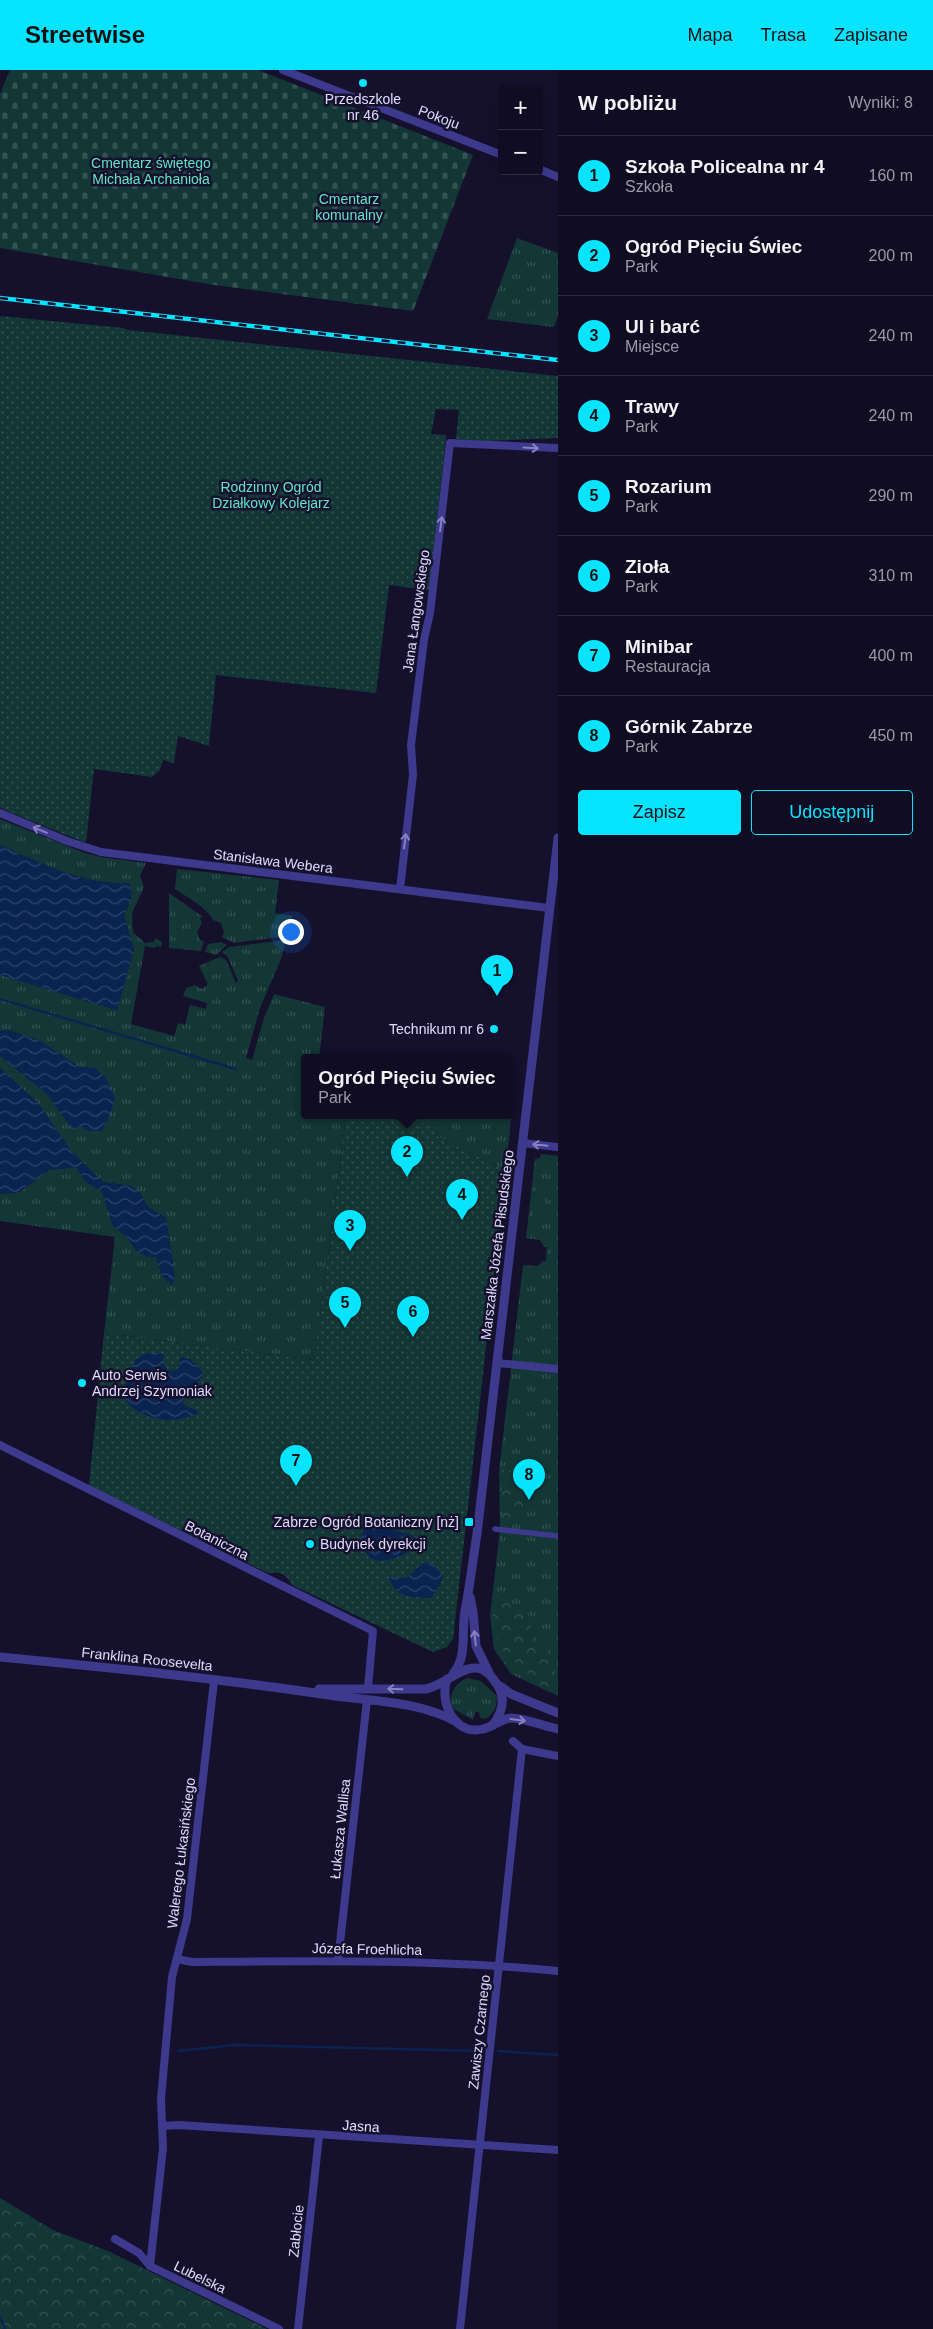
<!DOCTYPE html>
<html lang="pl">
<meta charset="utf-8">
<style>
:root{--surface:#100c21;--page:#19152a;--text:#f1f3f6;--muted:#9c9ba5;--line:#302c3f;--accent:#07e4ff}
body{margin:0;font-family:Helvetica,sans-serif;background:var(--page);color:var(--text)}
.controls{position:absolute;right:15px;top:15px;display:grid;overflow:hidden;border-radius:5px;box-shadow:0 5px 20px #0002}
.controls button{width:45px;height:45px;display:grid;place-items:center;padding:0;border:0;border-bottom:1px solid var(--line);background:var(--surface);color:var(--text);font:25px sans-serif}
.you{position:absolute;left:290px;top:861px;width:18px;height:18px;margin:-12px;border:4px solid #fff;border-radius:50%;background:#1a73e8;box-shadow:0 0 0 8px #1a73e833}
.badge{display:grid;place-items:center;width:32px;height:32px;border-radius:50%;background:var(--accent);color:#111;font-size:16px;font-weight:700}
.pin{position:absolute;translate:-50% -41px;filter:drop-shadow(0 1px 2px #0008)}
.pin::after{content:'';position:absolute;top:26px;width:18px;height:15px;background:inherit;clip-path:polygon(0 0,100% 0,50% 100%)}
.popup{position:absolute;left:301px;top:984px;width:212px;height:65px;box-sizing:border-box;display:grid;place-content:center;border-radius:5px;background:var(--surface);filter:drop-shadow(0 1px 4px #0005);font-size:16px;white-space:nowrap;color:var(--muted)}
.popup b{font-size:19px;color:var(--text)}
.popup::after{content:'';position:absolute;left:50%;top:100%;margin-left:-10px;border:10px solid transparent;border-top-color:var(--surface)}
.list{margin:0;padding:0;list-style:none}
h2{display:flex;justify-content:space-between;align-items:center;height:65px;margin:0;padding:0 20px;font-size:21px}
h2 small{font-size:16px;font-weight:400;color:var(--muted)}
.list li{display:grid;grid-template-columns:32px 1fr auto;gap:15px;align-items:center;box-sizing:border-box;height:80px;padding:0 20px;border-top:1px solid var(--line)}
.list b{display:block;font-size:19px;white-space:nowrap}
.list p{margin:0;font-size:16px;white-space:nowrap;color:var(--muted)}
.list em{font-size:16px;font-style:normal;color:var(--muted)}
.actions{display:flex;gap:10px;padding:15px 20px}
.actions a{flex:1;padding:11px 0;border:1px solid var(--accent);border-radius:5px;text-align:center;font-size:18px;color:var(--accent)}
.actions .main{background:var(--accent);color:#111}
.map{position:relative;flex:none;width:558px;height:2259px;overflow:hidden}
header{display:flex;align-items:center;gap:30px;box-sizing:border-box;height:70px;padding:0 25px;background:var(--accent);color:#111}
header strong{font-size:24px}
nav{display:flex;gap:28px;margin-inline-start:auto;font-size:18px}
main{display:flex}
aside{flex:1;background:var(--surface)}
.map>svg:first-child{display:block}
.grass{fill:url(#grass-tufts)}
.forest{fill:url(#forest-crowns)}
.cemetery{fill:url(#cemetery-stones)}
.garden{fill:url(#garden-dots)}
.pitch{fill:#133736}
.water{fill:url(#water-waves)}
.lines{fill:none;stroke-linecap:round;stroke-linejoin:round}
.stream{stroke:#0a2451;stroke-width:2.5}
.pedestrian{stroke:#3d398d;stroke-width:5.5}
.minor{stroke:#3d398d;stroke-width:8}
.tertiary{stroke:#3d398d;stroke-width:9}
.rail-casing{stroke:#07e4ff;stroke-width:4.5}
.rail{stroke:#15102c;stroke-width:2.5;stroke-dasharray:8;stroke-linecap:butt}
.oneway{stroke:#8682c0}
.poi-dot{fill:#07e4ff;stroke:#15102c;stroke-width:2}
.labels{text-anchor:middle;stroke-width:5;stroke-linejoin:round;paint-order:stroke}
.poi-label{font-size:14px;fill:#e0dbff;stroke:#15102c;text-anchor:end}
.street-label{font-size:14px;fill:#e0dbff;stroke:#15102c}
.park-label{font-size:14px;fill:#60e6c6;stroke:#15102c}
</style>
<header>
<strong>Streetwise</strong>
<nav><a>Mapa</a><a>Trasa</a><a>Zapisane</a></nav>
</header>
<main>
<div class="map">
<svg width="558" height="2259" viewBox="0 0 558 2259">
<defs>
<pattern id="grass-tufts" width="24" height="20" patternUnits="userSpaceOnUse" patternTransform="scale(1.25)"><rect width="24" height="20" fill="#133736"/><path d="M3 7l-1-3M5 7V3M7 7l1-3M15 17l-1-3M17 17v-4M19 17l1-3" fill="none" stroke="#355354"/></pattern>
<pattern id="forest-crowns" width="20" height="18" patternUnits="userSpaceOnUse" patternTransform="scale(1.25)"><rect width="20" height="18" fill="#133736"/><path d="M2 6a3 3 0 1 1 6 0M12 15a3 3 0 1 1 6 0" fill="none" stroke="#355354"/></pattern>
<pattern id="cemetery-stones" width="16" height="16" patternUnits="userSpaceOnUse" patternTransform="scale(1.25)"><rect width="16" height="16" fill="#133736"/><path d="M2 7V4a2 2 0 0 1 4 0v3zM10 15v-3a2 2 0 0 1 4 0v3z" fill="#355354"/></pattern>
<pattern id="garden-dots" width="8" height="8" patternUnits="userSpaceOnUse" patternTransform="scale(1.25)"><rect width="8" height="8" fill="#133736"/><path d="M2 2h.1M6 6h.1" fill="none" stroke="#355354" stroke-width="1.8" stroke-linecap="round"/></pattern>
<pattern id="water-waves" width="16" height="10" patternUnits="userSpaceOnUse" patternTransform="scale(1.25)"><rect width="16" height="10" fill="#0a2451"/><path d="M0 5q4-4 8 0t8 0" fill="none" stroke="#2d436b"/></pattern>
</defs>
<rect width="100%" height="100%" fill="#15102c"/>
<g class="grass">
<polygon points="517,168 558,183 558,245 554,257 487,249"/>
<path d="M0,749l82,33 19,5 45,6 -6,13 4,11 -12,26 1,19 12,11 8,-1 3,-4 6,4 -1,5 -5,-1 -1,2 -10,-2 -14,78 43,12 4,-13 7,2 5,-20 16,4 1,-6 -24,-7 3,-8 9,-3 7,4 6,-5 -9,-18 21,-9 6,3 10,23 2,-2 -10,-24 -6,-5 7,-5 57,-7 -5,19 -21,49 -14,50 6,2 12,-42 10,-24 51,13 -6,51h-15v58h42l-32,244 -210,-27 11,-96 -115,-16v-27l20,-2 29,-22 27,-3 10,15 16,9 11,35 13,10 10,14 20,7 6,19 13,2 -9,-60 -18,-11 -7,-13 -10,-8 -28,-4 -32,-31 -33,-48 -38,-35v-12l47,38 26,35 22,-61 -16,-1 -39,-26 -32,-11 -8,1v-56l117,35 17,-61 -10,-33 7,-18 -1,-15c-45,3 -90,-20 -130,-38z"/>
<path d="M177,799l102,11 -4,33 17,3 -5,20 -53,7 -12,-6 2,-4 -3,-10 -8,-3c-7,-13 -25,-22 -38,-31z"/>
<polygon points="169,823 203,847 200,848 202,853 197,862 200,870 204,872 201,881 169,878"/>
<polygon points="221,872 227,875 216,885 205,882 208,874"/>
<polygon points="370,1046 492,1046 511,1048 506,1101 436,1065 438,1055"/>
<polygon points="541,1084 558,1086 558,1626 511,1604 494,1579 490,1546 500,1459 499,1401 523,1195 538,1196 543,1191 546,1191 547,1177 544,1177 540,1170 526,1168 535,1089 540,1088"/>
<path d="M467,1608l14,3 16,15c0,11 -3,18 -12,23l-5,-1 -1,-6h-4l-2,8 -21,-12c-3,-14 1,-23 15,-30z"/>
</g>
<g class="forest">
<polygon points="501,1399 525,1403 535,1417 532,1435 518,1453 502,1451"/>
<path d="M495,1525l8,2 25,16 5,29 12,4c5,9 7,24 13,30v18l-18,-9 -41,-38 -6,-30z"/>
<polygon points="0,2128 53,2160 108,2181 267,2259 0,2259"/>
</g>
<polygon class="cemetery" points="10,0 258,0 473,85 413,241 214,215 0,178 0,24"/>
<g class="garden">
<polygon points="0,246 123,258 128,260 558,306 558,368 487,371 456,369 459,340 436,339 431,364 446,365 446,368 429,520 389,515 376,623 216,605 209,676 178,666 174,693 163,690 160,700 152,707 94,699 86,772 81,771 0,738"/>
<path d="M346,1046h24l68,9 -2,10 70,36 -53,468 -6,8 -14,5 -141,-67c-6,-11 -11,-14 -24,-12l-179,-87 15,-153 210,27z"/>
</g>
<polygon class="pitch" points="534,1129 545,1130 542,1157 531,1155"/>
<g class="water">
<path d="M0,775c40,18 85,41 130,38l1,15 -7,18 10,33 -17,61 -117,-35z"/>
<polygon points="8,960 40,971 79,997 95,998 106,1008 115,1028 110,1045 102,1061 88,1061 80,1056 73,1060 47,1024 0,986 0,961"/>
<polygon points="0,998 38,1033 71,1081 103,1112 131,1116 141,1124 148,1137 166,1148 175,1208 172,1215 162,1206 156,1187 147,1187 136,1180 126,1166 113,1156 102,1121 86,1112 76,1097 49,1100 19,1122 0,1124"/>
<path d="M150,1283h9l5,2 -2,7 6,8 6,1 5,-3 1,-9 2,-2 8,2 13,13v4l-20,23 1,6 14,6 -1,3c-8,3 -18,6 -27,6 -14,0 -42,-8 -45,-24 -2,-8 2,-15 5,-23 4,-12 7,-18 20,-20z"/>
<path d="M368,1453l44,12 6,6 -3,8c-24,12 -49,24 -55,-13z"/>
<path d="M424,1492l9,2 10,12 -3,9 -9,13c-18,0 -37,0 -42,-21l17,1z"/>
</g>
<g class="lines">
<g class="stream">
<polyline points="0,929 236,999"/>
<polyline points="178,1981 235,1975 481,1981"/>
<polyline points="498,1981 558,1985"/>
<polyline points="0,2247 5,2259"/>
</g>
<polyline class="pedestrian" points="495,1459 558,1466"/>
<g class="minor">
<polyline points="283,0 502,85"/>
<polyline points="539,99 558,107"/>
<polyline points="0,743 67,771 101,782 549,838"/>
<polyline points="400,819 413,705 411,675 424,570 430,543 450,373 558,378"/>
<polyline points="522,1073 558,1077"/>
<polyline points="497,1293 558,1299"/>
<polyline points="0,1375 373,1561 368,1618"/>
<polyline points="522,1679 558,1686"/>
<path d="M177,1889l15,3c122,-1 244,-3 366,9"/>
<polyline points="338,1891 367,1630"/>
<polyline points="163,2056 179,2055 558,2080"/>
<polyline points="115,2169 139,2183 150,2196 279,2259"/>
<polyline points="150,2196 163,2078 161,2029 172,1907 187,1849 214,1611"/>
<polyline points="298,2259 319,2066"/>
<polyline points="460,2259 522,1679 513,1671"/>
</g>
<g class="tertiary">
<polyline points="470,1527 473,1542 476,1576 490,1605"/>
<path d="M0,1587c112,11 224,22 335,39 41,5 85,6 122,26"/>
<path d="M453,1604c15,-18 8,-42 12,-63 5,-26 8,-52 12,-77l81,-696"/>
<path d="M447,1609c-8,23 7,57 36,50 10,-2 18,-11 29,-11 16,1 31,8 46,11"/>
<polyline points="500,1616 511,1624 558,1643"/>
<path d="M319,1619h107c26,-5 50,-44 73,-1 7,13 2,26 -6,37"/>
</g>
<defs>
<polyline id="rail" points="0,228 558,290"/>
</defs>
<use href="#rail" class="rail-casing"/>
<use href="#rail" class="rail"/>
</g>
<defs><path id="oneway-shaft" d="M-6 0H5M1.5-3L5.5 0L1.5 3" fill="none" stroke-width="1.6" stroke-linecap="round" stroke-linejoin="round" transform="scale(1.25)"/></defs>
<g class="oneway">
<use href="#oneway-shaft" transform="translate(531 378) rotate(3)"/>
<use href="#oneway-shaft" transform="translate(441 454) rotate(-83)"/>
<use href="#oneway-shaft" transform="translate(40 760) rotate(-157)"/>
<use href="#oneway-shaft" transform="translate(405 771) rotate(-83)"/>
<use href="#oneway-shaft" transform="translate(540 1075) rotate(-174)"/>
<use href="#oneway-shaft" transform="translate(475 1568) rotate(-96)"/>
<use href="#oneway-shaft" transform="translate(395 1619) rotate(-178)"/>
<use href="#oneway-shaft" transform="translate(518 1650) rotate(7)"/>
</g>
<g class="poi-dot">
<circle cx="363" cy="13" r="5"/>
<circle cx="494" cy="959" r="5"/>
<circle cx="82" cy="1313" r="5"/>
<rect x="464" y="1447" width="10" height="10" rx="2.5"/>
<circle cx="310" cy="1474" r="5"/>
</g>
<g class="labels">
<g class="poi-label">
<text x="363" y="34" text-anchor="middle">Przedszkole<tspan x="363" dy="16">nr 46</tspan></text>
<text x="484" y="964">Technikum nr 6</text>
<text x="92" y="1310" text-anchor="start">Auto Serwis<tspan x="92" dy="16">Andrzej Szymoniak</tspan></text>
<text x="459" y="1457">Zabrze Ogród Botaniczny [nż]</text>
<text x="320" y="1479" text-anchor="start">Budynek dyrekcji</text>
</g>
<g class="street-label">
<text transform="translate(439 47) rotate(21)" y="5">Pokoju</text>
<text transform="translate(416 541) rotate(-82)" y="5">Jana Łangowskiego</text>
<text transform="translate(273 791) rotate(7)" y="5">Stanisława Webera</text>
<text transform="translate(497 1175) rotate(-83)" y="5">Marszałka Józefa Piłsudskiego</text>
<text transform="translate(217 1470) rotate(27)" y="5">Botaniczna</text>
<text transform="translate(147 1589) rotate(6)" y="5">Franklina Roosevelta</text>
<text transform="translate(340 1759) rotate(-84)" y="5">Łukasza Wallisa</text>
<text transform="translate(181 1783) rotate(-83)" y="5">Walerego Łukasińskiego</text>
<text transform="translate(367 1879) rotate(1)" y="5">Józefa Froehlicha</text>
<text transform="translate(479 1962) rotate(-84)" y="5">Zawiszy Czarnego</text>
<text transform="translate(361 2056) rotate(4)" y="5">Jasna</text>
<text transform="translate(296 2161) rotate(-84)" y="5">Zabłocie</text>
<text transform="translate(200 2207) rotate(26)" y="5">Lubelska</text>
</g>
<g class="park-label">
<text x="151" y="98">Cmentarz świętego<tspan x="151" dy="16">Michała Archanioła</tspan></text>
<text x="349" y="134">Cmentarz<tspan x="349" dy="16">komunalny</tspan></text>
<text x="271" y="422">Rodzinny Ogród<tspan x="271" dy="16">Działkowy Kolejarz</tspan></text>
</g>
</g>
</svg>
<div class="controls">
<button>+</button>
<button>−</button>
</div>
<div class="you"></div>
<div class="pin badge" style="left:497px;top:926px">1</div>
<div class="pin badge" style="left:407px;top:1107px">2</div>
<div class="popup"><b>Ogród Pięciu Świec</b>Park</div>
<div class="pin badge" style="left:350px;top:1181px">3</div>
<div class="pin badge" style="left:462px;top:1150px">4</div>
<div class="pin badge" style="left:345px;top:1258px">5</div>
<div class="pin badge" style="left:413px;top:1267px">6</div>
<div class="pin badge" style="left:296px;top:1416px">7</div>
<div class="pin badge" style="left:529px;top:1430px">8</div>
</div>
<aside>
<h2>W pobliżu<small>Wyniki: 8</small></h2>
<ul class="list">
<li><span class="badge">1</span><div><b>Szkoła Policealna nr 4</b><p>Szkoła</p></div><em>160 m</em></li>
<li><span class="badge">2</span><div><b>Ogród Pięciu Świec</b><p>Park</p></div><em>200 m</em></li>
<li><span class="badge">3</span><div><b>Ul i barć</b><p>Miejsce</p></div><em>240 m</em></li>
<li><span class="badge">4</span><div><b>Trawy</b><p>Park</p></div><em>240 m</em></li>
<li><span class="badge">5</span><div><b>Rozarium</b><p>Park</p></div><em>290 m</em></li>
<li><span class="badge">6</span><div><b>Zioła</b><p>Park</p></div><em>310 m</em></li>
<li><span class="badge">7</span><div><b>Minibar</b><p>Restauracja</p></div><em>400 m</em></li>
<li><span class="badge">8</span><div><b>Górnik Zabrze</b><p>Park</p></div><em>450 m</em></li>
</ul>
<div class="actions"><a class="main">Zapisz</a><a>Udostępnij</a></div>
</aside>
</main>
